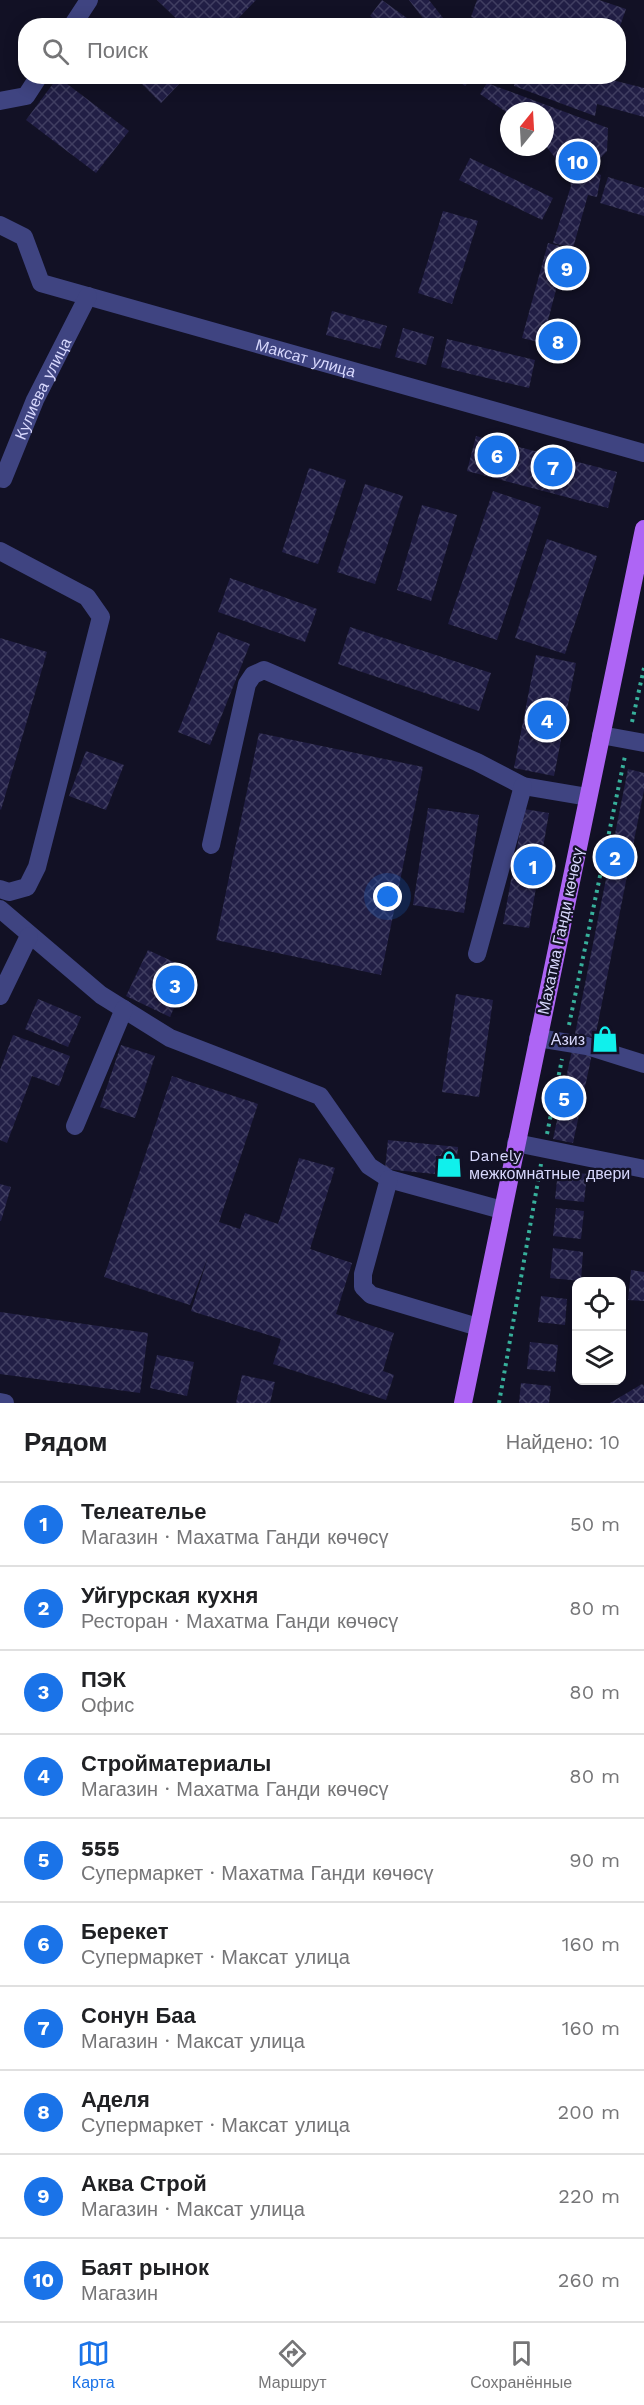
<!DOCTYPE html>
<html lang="ru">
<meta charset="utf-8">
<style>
:root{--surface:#fff;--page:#f2f2f2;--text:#202124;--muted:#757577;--line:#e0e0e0;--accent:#1a73e8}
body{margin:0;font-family:"Work Sans",sans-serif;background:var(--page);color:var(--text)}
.controls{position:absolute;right:18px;bottom:18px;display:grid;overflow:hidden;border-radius:12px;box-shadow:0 3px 15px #0003}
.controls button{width:54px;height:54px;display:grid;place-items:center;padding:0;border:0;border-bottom:2px solid var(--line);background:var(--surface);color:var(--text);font:30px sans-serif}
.compass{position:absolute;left:500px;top:102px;width:54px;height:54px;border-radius:50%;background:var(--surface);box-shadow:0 3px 15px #0003;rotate:18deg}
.you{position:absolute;left:388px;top:897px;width:21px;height:21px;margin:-15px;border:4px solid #fff;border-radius:50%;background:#1a73e8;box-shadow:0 0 0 9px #1a73e833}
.badge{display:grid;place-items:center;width:39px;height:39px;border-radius:50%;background:var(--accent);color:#fff;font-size:20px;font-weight:700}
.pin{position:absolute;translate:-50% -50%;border:3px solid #fff;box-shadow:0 2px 6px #0006}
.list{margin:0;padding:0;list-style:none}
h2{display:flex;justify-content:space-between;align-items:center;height:78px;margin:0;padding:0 24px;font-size:26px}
h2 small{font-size:20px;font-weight:400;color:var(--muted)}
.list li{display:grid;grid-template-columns:39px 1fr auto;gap:18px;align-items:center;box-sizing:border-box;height:84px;padding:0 24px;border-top:2px solid var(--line)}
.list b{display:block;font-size:22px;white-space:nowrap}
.list p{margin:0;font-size:20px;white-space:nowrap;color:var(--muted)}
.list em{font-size:20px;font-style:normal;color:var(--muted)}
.icon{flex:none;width:33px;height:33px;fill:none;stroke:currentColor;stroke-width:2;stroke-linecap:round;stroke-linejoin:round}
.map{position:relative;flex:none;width:644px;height:1403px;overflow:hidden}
.search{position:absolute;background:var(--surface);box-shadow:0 3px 15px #0003;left:18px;right:18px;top:18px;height:66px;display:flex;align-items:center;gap:15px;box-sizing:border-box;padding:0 21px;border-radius:24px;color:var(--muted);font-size:22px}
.sheet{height:918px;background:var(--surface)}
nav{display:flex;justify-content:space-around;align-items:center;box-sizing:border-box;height:84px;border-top:2px solid var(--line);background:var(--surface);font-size:16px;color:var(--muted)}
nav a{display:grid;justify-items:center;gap:3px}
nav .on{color:var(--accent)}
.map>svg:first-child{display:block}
.building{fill:url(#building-cross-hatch)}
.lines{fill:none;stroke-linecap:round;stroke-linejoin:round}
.path{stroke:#37b09b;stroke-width:4;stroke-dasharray:3 4.5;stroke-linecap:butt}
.minor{stroke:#3f4481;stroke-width:18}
.major{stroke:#ae65f5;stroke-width:18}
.labels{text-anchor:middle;stroke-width:4.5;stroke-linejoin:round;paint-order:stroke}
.street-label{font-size:16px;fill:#d7d7fc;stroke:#121125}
.poi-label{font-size:16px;fill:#d7d7fc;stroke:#121125;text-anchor:end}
</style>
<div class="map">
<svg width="644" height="1403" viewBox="0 0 644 1403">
<defs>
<pattern id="building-cross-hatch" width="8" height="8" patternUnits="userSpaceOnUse" patternTransform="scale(1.5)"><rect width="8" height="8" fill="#211e45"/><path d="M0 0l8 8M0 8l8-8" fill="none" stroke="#403e61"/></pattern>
</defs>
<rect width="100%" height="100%" fill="#121125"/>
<g class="building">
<polygon points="157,0 256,0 231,26 184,26"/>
<polygon points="382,0 418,26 384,26 370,16"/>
<polygon points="409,0 429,0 447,23 444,26 429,26"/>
<polygon points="477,0 599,0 626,9 620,26 497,26 471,17"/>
<polygon points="134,76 175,76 181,82 161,103"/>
<polygon points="452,76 473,76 465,86"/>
<polygon points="515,76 596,76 644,88 644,117 597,104 595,116 514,86"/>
<polygon points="58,77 129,131 96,173 26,120"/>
<polygon points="487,83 608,128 607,151 589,170 601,175 597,197 588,195 573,248 553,243 571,186 568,174 545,145 545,111 509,111 509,114 480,94"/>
<polygon points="470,158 553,198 542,220 459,180"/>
<polygon points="608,177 644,188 644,216 600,203"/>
<polygon points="443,211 478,221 452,304 418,293"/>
<polygon points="548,243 567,248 542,343 522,338"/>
<polygon points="332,311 387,326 380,349 326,335"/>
<polygon points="403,328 434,337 426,365 395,357"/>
<polygon points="447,339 535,360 529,388 441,367"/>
<polygon points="476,436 617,472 608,508 467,471"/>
<polygon points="309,468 346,480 318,564 282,552"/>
<polygon points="365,484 403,496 375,584 337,572"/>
<polygon points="493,491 541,507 497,640 448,624"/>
<polygon points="422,505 457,515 431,601 397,590"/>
<polygon points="547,539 597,556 565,654 515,638"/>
<polygon points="230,578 317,609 305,642 218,612"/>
<polygon points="350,627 491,673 479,711 338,664"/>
<polygon points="218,632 250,644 210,745 178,732"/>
<polygon points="0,638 47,652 1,810 0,809"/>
<polygon points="536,655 576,663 554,776 514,768"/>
<polygon points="259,733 423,767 381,975 216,940"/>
<polygon points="86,751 124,765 106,810 69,796"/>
<polygon points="628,769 644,773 644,790 595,1038 575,1034"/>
<polygon points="428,808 479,815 464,913 413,905"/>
<polygon points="524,809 549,813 529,928 503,924"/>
<polygon points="148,950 191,970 170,1017 126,996"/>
<polygon points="456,994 493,1000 479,1097 442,1092"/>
<polygon points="38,999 81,1017 68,1047 25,1029"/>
<polygon points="13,1035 70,1056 59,1086 32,1076 7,1143 0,1140 0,1070"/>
<polygon points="121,1045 155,1056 135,1118 100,1107"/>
<polygon points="572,1050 592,1054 573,1143 553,1139"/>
<polygon points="172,1076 258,1104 219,1222 240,1229 245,1213 278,1224 299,1158 335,1168 310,1249 352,1263 336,1314 394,1333 383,1371 394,1375 386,1400 273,1364 281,1339 191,1311 208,1257 190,1305 104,1277"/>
<polygon points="388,1140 458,1147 455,1176 385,1169"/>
<polygon points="558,1171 587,1174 584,1202 555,1199"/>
<polygon points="0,1184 11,1187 1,1221 0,1221"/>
<polygon points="556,1208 584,1211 581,1239 553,1236"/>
<polygon points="553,1248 583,1252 581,1281 550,1278"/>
<polygon points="631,1270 644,1272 644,1301 628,1300"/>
<polygon points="541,1296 567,1299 565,1325 538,1322"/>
<polygon points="0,1312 148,1333 140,1393 0,1374"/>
<polygon points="530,1342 558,1345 555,1372 527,1369"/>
<polygon points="157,1355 194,1362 187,1396 150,1388"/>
<polygon points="242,1375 275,1382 270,1403 236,1403"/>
<polygon points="521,1383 551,1386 549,1403 519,1403"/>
<polygon points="642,1384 644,1386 644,1403 610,1403"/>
</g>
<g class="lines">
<g class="path">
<polyline points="632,722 644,668"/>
<polyline points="569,1025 625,756"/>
<polyline points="547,1134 562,1059"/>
<polyline points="499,1403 541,1164"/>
</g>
<g class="minor">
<polyline points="72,26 89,0"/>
<polyline points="0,101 26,96 39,76"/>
<path id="s1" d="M0,225l24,12 17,46 603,170"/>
<path id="s2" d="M0,478l3,1 32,-79 53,-104"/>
<polyline points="0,551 87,597 101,617 37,867 27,887 9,892 0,889"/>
<polyline points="601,735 644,743"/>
<polyline points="211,845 247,684 253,675 264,670 477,762 523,786 588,797"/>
<polyline points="0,909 101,995 170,1038 320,1096 369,1166 389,1179 502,1210"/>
<polyline points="477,954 523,786"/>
<polyline points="0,996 29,936"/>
<polyline points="538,1038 587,1046 644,1064"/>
<polyline points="75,1126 124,1009"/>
<polyline points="516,1143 644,1169"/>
<polyline points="389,1179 363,1274 363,1287 371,1295 478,1327"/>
<polyline points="0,1402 5,1403"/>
</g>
<polyline class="major" points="463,1403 644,529"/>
</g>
<defs>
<symbol id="shop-bare" viewBox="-9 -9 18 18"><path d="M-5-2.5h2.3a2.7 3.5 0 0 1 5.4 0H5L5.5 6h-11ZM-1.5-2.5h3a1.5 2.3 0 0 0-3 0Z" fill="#10f0ec" stroke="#121125" stroke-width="2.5" paint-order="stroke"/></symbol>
</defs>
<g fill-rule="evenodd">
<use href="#shop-bare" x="586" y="1020" width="38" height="38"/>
<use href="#shop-bare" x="430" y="1145" width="38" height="38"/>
</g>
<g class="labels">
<g class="street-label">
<text dy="6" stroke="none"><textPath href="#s1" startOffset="351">Максат улица</textPath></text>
<text dy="6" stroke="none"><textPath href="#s2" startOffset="102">Кулиева улица</textPath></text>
<text transform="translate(560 931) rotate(-78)" y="6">Махатма Ганди көчөсү</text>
</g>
<g class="poi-label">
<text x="585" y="1045">Азиз</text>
<text x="469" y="1161" text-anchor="start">Danely<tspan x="469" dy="18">межкомнатные двери</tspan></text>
</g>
</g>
</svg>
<div class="controls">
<button><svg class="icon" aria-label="locate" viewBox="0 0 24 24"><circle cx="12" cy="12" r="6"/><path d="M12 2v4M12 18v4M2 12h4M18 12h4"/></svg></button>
<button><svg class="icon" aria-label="layers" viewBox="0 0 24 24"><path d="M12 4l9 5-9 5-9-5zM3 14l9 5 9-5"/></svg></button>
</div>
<svg class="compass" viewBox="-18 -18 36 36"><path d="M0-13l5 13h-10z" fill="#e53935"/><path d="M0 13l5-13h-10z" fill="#757577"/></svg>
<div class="you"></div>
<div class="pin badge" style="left:533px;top:866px">1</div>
<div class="pin badge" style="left:615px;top:857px">2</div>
<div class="pin badge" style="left:175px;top:985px">3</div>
<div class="pin badge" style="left:547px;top:720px">4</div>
<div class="pin badge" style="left:564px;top:1098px">5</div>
<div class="pin badge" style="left:497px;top:455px">6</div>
<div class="pin badge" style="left:553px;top:467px">7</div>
<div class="pin badge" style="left:558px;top:341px">8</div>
<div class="pin badge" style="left:567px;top:268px">9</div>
<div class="pin badge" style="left:578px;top:161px">10</div>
<div class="search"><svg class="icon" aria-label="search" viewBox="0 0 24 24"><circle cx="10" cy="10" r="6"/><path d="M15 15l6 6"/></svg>Поиск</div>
</div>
<section class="sheet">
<h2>Рядом<small>Найдено: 10</small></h2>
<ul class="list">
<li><span class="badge">1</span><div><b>Телеателье</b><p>Магазин · Махатма Ганди көчөсү</p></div><em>50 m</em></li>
<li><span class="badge">2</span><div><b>Уйгурская кухня</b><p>Ресторан · Махатма Ганди көчөсү</p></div><em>80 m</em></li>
<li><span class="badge">3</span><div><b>ПЭК</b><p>Офис</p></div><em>80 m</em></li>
<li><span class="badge">4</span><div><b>Стройматериалы</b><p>Магазин · Махатма Ганди көчөсү</p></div><em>80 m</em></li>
<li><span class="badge">5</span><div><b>555</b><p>Супермаркет · Махатма Ганди көчөсү</p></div><em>90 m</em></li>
<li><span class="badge">6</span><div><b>Берекет</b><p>Супермаркет · Максат улица</p></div><em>160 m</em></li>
<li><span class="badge">7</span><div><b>Сонун Баа</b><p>Магазин · Максат улица</p></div><em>160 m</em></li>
<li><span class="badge">8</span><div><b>Аделя</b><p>Супермаркет · Максат улица</p></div><em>200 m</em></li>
<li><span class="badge">9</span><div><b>Аква Строй</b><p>Магазин · Максат улица</p></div><em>220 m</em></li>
<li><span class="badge">10</span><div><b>Баят рынок</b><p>Магазин</p></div><em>260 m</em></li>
</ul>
</section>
<nav>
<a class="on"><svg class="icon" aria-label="map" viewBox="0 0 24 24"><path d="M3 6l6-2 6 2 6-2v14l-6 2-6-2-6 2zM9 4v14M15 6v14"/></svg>Карта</a>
<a><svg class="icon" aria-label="directions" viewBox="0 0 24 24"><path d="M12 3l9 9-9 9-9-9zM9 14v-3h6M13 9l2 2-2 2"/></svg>Маршрут</a>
<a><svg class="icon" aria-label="saved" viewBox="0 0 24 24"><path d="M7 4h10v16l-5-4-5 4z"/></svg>Сохранённые</a>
</nav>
